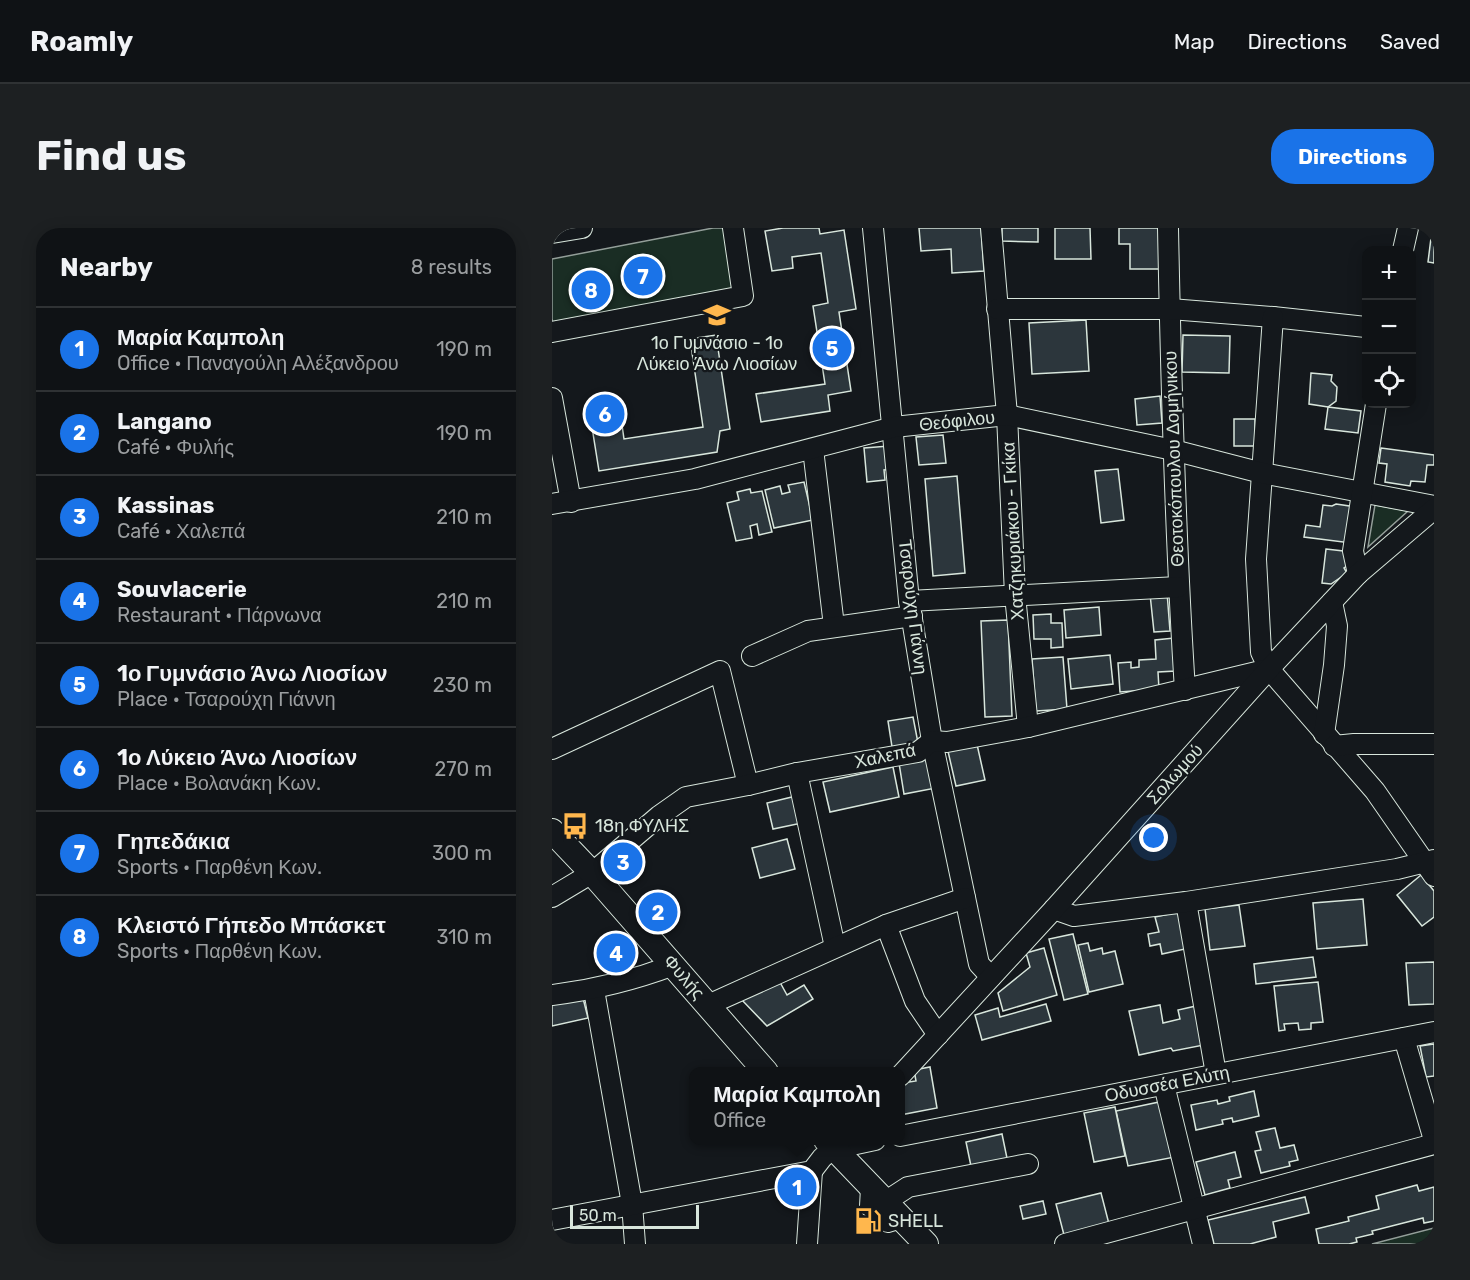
<!DOCTYPE html>
<meta charset="utf-8">
<style>
:root{--surface:#0f1215;--page:#1d2022;--text:#f1f3f6;--muted:#9b9ea0;--line:#2f3234;--accent:#1a73e8}
body{margin:0;font-family:Rubik,sans-serif;background:var(--page);color:var(--text)}
.controls{position:absolute;right:18px;top:18px;display:grid;overflow:hidden;border-radius:12px;box-shadow:0 3px 15px #0003}
.controls button{width:54px;height:54px;display:grid;place-items:center;padding:0;border:0;border-bottom:2px solid var(--line);background:var(--surface);color:var(--text);font:30px sans-serif}
.scale{position:absolute;left:18px;bottom:15px;width:129px;box-sizing:border-box;padding-left:6px;border:3px solid #d8e6dc;border-top:0;font-size:16px;line-height:21px;white-space:nowrap;color:#d8e6dc;-webkit-text-stroke:4px #14181c;paint-order:stroke}
.you{position:absolute;left:602px;top:610px;width:21px;height:21px;margin:-15px;border:4px solid #fff;border-radius:50%;background:#1a73e8;box-shadow:0 0 0 9px #1a73e833}
.badge{display:grid;place-items:center;width:39px;height:39px;border-radius:50%;background:var(--accent);color:#fff;font-size:20px;font-weight:700}
.pin{position:absolute;translate:-50% -50%;border:3px solid #fff;box-shadow:0 2px 6px #0006}
.popup{position:absolute;left:137px;top:839px;width:216px;height:78px;box-sizing:border-box;display:grid;place-content:center;border-radius:12px;background:var(--surface);filter:drop-shadow(0 2px 4px #0005);font-size:20px;white-space:nowrap;color:var(--muted)}
.popup b{font-size:22px;color:var(--text)}
.popup::after{content:'';position:absolute;left:50%;top:100%;margin-left:-12px;border:12px solid transparent;border-top-color:var(--surface)}
.list{margin:0;padding:0;list-style:none}
h2{display:flex;justify-content:space-between;align-items:center;height:78px;margin:0;padding:0 24px;font-size:26px}
h2 small{font-size:20px;font-weight:400;color:var(--muted)}
.list li{display:grid;grid-template-columns:39px 1fr auto;gap:18px;align-items:center;box-sizing:border-box;height:84px;padding:0 24px;border-top:2px solid var(--line)}
.list b{display:block;font-size:22px;white-space:nowrap}
.list p{margin:0;font-size:20px;white-space:nowrap;color:var(--muted)}
.list em{font-size:20px;font-style:normal;color:var(--muted)}
.icon{flex:none;width:33px;height:33px;fill:none;stroke:currentColor;stroke-width:2;stroke-linecap:round;stroke-linejoin:round}
.map{position:relative;flex:none;width:882px;height:1016px;overflow:hidden;border-radius:24px}
header{display:flex;align-items:center;gap:36px;box-sizing:border-box;height:84px;padding:0 30px;background:var(--surface);border-bottom:2px solid var(--line)}
header strong{font-size:28px}
nav{display:flex;gap:33px;margin-inline-start:auto;font-size:21px}
.intro{display:flex;align-items:center;justify-content:space-between;box-sizing:border-box;height:144px;padding:0 36px}
h1{margin:0;font-size:42px}
.button{padding:15px 27px;border-radius:24px;background:var(--accent);color:#fff;font-size:21px;font-weight:700}
main{display:flex;gap:36px;padding:0 36px}
aside{flex:1;background:var(--surface);border-radius:24px;box-shadow:0 3px 15px #0003}
.map>svg:first-child{display:block}
.green{fill:#1a2d24;stroke:#939e99;stroke-width:1.5}
.building{fill:#2c363c;stroke:#d8e6dc;stroke-width:1.5}
.lines{fill:none;stroke-linecap:round;stroke-linejoin:round}
.minor-casing{stroke:#d8e6dc;stroke-width:22}
.major-casing{stroke:#d8e6dc;stroke-width:26}
.minor{stroke:#14181c;stroke-width:20}
.major{stroke:#14181c;stroke-width:24}
.labels{text-anchor:middle;stroke-width:4.5;stroke-linejoin:round;paint-order:stroke}
.poi-label{font-size:18px;fill:#d8e6dc;stroke:#14181c;text-anchor:start}
.street-label{font-size:18px;fill:#d8e6dc;stroke:#14181c}
</style>
<header>
<strong>Roamly</strong>
<nav><a>Map</a><a>Directions</a><a>Saved</a></nav>
</header>
<div class="intro"><h1>Find us</h1><a class="button">Directions</a></div>
<main>
<aside>
<h2>Nearby<small>8 results</small></h2>
<ul class="list">
<li><span class="badge">1</span><div><b>Μαρία Καμπολη</b><p>Office · Παναγούλη Αλέξανδρου</p></div><em>190 m</em></li>
<li><span class="badge">2</span><div><b>Langano</b><p>Café · Φυλής</p></div><em>190 m</em></li>
<li><span class="badge">3</span><div><b>Kassinas</b><p>Café · Χαλεπά</p></div><em>210 m</em></li>
<li><span class="badge">4</span><div><b>Souvlacerie</b><p>Restaurant · Πάρνωνα</p></div><em>210 m</em></li>
<li><span class="badge">5</span><div><b>1ο Γυμνάσιο Άνω Λιοσίων</b><p>Place · Τσαρούχη Γιάννη</p></div><em>230 m</em></li>
<li><span class="badge">6</span><div><b>1ο Λύκειο Άνω Λιοσίων</b><p>Place · Βολανάκη Κων.</p></div><em>270 m</em></li>
<li><span class="badge">7</span><div><b>Γηπεδάκια</b><p>Sports · Παρθένη Κων.</p></div><em>300 m</em></li>
<li><span class="badge">8</span><div><b>Κλειστό Γήπεδο Μπάσκετ</b><p>Sports · Παρθένη Κων.</p></div><em>310 m</em></li>
</ul>
</aside>
<div class="map">
<svg width="882" height="1016" viewBox="0 0 882 1016">
<rect width="100%" height="100%" fill="#14181c"/>
<g class="green">
<polygon points="161,0 175,0 186,65 3,103 0,91 0,31"/>
<polygon points="823,277 856,283 816,319"/>
<polygon points="882,1000 882,1016 820,1016"/>
</g>
<g class="building">
<polygon points="231,0 267,0 268,6 292,2 304,81 287,84 299,163 276,167 278,183 209,194 204,166 273,156 261,78 276,75 269,25 240,29 241,40 220,43 213,3"/>
<polygon points="367,0 429,0 432,43 400,45 399,21 369,23"/>
<polygon points="450,0 486,0 486,14 450,13"/>
<polygon points="503,0 538,0 539,31 503,31"/>
<polygon points="567,0 607,0 607,41 578,41 578,16 567,16"/>
<polygon points="880,2 882,2 882,35 876,34"/>
<polygon points="534,92 537,143 480,146 477,95"/>
<polygon points="164,107 178,201 168,203 165,224 47,243 36,174 66,169 72,211 151,199 138,111"/>
<polygon points="631,107 678,108 677,145 630,144"/>
<polygon points="759,145 780,147 779,153 785,159 784,173 776,179 757,176"/>
<polygon points="608,168 610,195 585,197 583,171"/>
<polygon points="776,179 809,183 806,205 773,201"/>
<rect x="682" y="191" width="21" height="27"/>
<polygon points="391,207 394,235 367,237 364,209"/>
<polygon points="337,218 340,241 332,242 333,252 315,254 312,220"/>
<polygon points="829,220 882,227 882,237 875,237 873,254 859,253 858,258 833,254 835,236 827,235"/>
<polygon points="566,241 572,292 549,295 543,243"/>
<polygon points="405,248 413,345 381,348 373,251"/>
<polygon points="252,254 261,292 222,300 213,262 228,258 230,266 238,264 236,257"/>
<polygon points="198,261 199,265 210,263 220,304 207,307 205,296 198,298 200,310 184,313 175,275 187,272 185,264"/>
<polygon points="784,276 804,279 799,315 752,309 754,297 768,299 771,277 780,278"/>
<polygon points="774,321 800,324 799,335 792,340 795,345 779,356 770,355"/>
<polygon points="615,364 618,403 602,404 598,366"/>
<polygon points="547,379 549,407 514,410 512,382"/>
<polygon points="499,386 499,395 510,395 511,419 499,420 499,411 482,411 481,387"/>
<polygon points="456,392 460,488 433,489 429,393"/>
<polygon points="622,410 624,443 606,444 607,461 568,464 566,435 579,434 579,440 587,439 587,432 604,431 603,412"/>
<polygon points="558,427 561,456 519,461 516,431"/>
<polygon points="511,429 515,481 484,483 480,431"/>
<polygon points="361,489 367,520 341,525 336,493"/>
<polygon points="424,512 433,552 404,558 395,519"/>
<polygon points="378,529 384,560 352,566 347,535"/>
<polygon points="341,539 347,569 278,584 271,554"/>
<polygon points="244,568 250,595 221,601 215,575"/>
<polygon points="235,611 243,641 208,650 200,620"/>
<polygon points="869,647 882,663 882,689 870,698 845,667"/>
<polygon points="811,671 815,717 765,721 761,675"/>
<polygon points="687,677 693,718 658,722 653,681"/>
<polygon points="626,684 633,721 610,726 608,716 598,718 596,706 607,704 603,689"/>
<polygon points="521,706 536,766 512,772 497,711"/>
<polygon points="536,715 538,723 550,720 551,726 563,723 571,756 537,764 526,717"/>
<polygon points="492,720 505,767 451,783 446,765 478,739 474,725"/>
<polygon points="761,729 764,749 704,756 702,736"/>
<polygon points="882,734 882,776 857,777 854,735"/>
<polygon points="224,747 235,767 252,757 261,771 215,798 187,769"/>
<polygon points="766,754 771,794 759,795 759,801 747,802 746,795 732,796 733,802 727,803 722,758"/>
<polygon points="31,770 36,790 0,798 0,777"/>
<polygon points="494,776 499,793 430,812 423,787 446,780 448,789"/>
<polygon points="608,777 611,795 628,791 626,782 644,778 652,817 621,823 619,820 587,827 577,783"/>
<polygon points="882,816 882,848 874,849 868,818"/>
<polygon points="378,839 385,880 348,887 348,862 352,861 351,855 364,853 362,842"/>
<polygon points="702,863 707,888 681,894 680,890 670,892 671,896 644,902 639,877 665,872 666,876 678,873 677,869"/>
<polygon points="612,873 623,929 576,938 564,883"/>
<polygon points="563,879 573,928 542,934 532,885"/>
<polygon points="723,900 728,920 742,917 746,932 737,934 738,938 709,945 703,923 709,922 704,904"/>
<polygon points="450,906 456,935 420,943 414,914"/>
<polygon points="683,924 689,949 676,952 678,960 653,967 644,934"/>
<polygon points="865,957 867,963 882,959 882,993 872,995 871,990 820,1003 821,1006 804,1010 805,1014 797,1016 767,1016 764,1001 797,993 796,989 827,981 824,968"/>
<polygon points="549,965 557,996 512,1007 504,976"/>
<polygon points="753,969 757,985 721,994 724,1009 698,1016 662,1016 656,992"/>
<polygon points="491,973 494,986 471,991 468,978"/>
</g>
<g class="lines">
<defs>
<g id="minor">
<polyline points="321,0 357,373 380,513 427,736 439,749"/>
<polyline points="439,0 455,187 463,367 476,499"/>
<path d="M616,0c3,154 7,308 17,462"/>
<polyline points="0,5 30,0"/>
<polyline points="851,22 856,0"/>
<polyline points="445,81 618,81 721,89 814,99"/>
<polyline points="721,89 704,331 709,424 717,441 823,563 882,648"/>
<polyline points="0,104 191,68 181,0"/>
<polyline points="0,170 19,274"/>
<polyline points="261,221 282,398"/>
<polyline points="0,276 143,251 342,199 455,187 621,222 710,245 882,278"/>
<polyline points="806,346 801,323 824,176"/>
<polyline points="357,373 626,359"/>
<polyline points="200,428 256,403 360,388"/>
<polyline points="772,506 782,437 785,398 780,374"/>
<polyline points="782,518 802,516 882,516"/>
<polyline points="0,521 168,443 196,557"/>
<polyline points="245,545 283,719"/>
<polyline points="0,669 40,645 107,588 134,569 196,557 245,545 366,524 380,513 395,514 476,499 717,441"/>
<polyline points="634,674 664,846"/>
<polyline points="502,681 522,688 634,674 845,641 882,632"/>
<polyline points="334,697 363,773 386,807"/>
<polyline points="42,762 80,976 83,1016"/>
<path d="M0,767c42,-5 82,-15 122,-30"/>
<polyline points="156,777 334,697 413,670"/>
<polyline points="852,810 882,912"/>
<polyline points="348,848 502,681 717,441 806,346 882,281"/>
<polyline points="612,857 651,1016"/>
<polyline points="348,908 882,804"/>
<polyline points="281,921 323,912"/>
<polyline points="319,960 318,978 336,994 349,990"/>
<polyline points="333,974 356,959 476,936"/>
<polyline points="0,992 260,943 270,930 289,912"/>
<polyline points="255,1016 260,943"/>
<polyline points="513,1016 882,916"/>
</g>
<g id="major">
<polyline points="0,603 40,645 214,844"/>
<polyline points="274,912 374,1016"/>
</g>
</defs>
<use href="#minor" class="minor-casing"/>
<use href="#major" class="major-casing"/>
<use href="#minor" class="minor"/>
<use href="#major" class="major"/>
</g>
<defs>
<symbol id="school-bare" viewBox="-9 -9 18 18"><path d="M0-5L7-2L0 1L-7-2ZM-4 1L0 2.5L4 1V4Q0 6-4 4Z" fill="#ffb74d" stroke="#14181c" stroke-width="2.5" paint-order="stroke"/></symbol>
<symbol id="bus-bare" viewBox="-9 -9 18 18"><path d="M-5-6H5V4H4V6H2V4H-2V6H-4V4H-5ZM-3.5-4V0h7V-4ZM-3.5 1.2v1.5H-2V1.2ZM2 1.2v1.5H3.5V1.2Z" fill="#ffb74d" stroke="#14181c" stroke-width="2.5" paint-order="stroke"/></symbol>
<symbol id="fuel-bare" viewBox="-9 -9 18 18"><path d="M-5.5-6h7V0h2V4h1.3V-2.5L3-4.5l.8-.8L6-3V5H2.5V1h-1V6h-7ZM-4.2-4.7v3.2H.2V-4.7Z" fill="#ffb74d" stroke="#14181c" stroke-width="2.5" paint-order="stroke"/></symbol>
</defs>
<g fill-rule="evenodd">
<use href="#school-bare" x="146" y="68" width="38" height="38"/>
<use href="#bus-bare" x="4" y="579" width="38" height="38"/>
<use href="#fuel-bare" x="297" y="974" width="38" height="38"/>
</g>
<g class="labels">
<g class="poi-label">
<text x="165" y="121" text-anchor="middle">1ο Γυμνάσιο - 1ο<tspan x="165" dy="21">Λύκειο Άνω Λιοσίων</tspan></text>
<text x="43" y="604">18η ΦΥΛΗΣ</text>
<text x="336" y="999">SHELL</text>
</g>
<g class="street-label">
<text transform="translate(405 193) rotate(-6)" y="6">Θεόφιλου</text>
<text transform="translate(622 231) rotate(-92)" y="6">Θεοτοκόπουλου Δομήνικου</text>
<text transform="translate(461 303) rotate(-93)" y="6">Χατζηκυριάκου - Γκίκα</text>
<text transform="translate(361 379) rotate(83)" y="6">Τσαρούχη Γιάννη</text>
<text transform="translate(333 528) rotate(-12)" y="6">Χαλεπά</text>
<text transform="translate(623 546) rotate(-48)" y="6">Σολωμού</text>
<text transform="translate(132 749) rotate(49)" y="6">Φυλής</text>
<text transform="translate(615 856) rotate(-11)" y="6">Οδυσσέα Ελύτη</text>
</g>
</g>
</svg>
<div class="controls">
<button>+</button>
<button>−</button>
<button><svg class="icon" aria-label="locate" viewBox="0 0 24 24"><circle cx="12" cy="12" r="6"/><path d="M12 2v4M12 18v4M2 12h4M18 12h4"/></svg></button>
</div>
<div class="scale">50 m</div>
<div class="you"></div>
<div class="pin badge" style="left:245px;top:959px">1</div>
<div class="popup"><b>Μαρία Καμπολη</b>Office</div>
<div class="pin badge" style="left:106px;top:684px">2</div>
<div class="pin badge" style="left:71px;top:634px">3</div>
<div class="pin badge" style="left:64px;top:725px">4</div>
<div class="pin badge" style="left:280px;top:120px">5</div>
<div class="pin badge" style="left:53px;top:186px">6</div>
<div class="pin badge" style="left:91px;top:48px">7</div>
<div class="pin badge" style="left:39px;top:62px">8</div>
</div>
</main>
